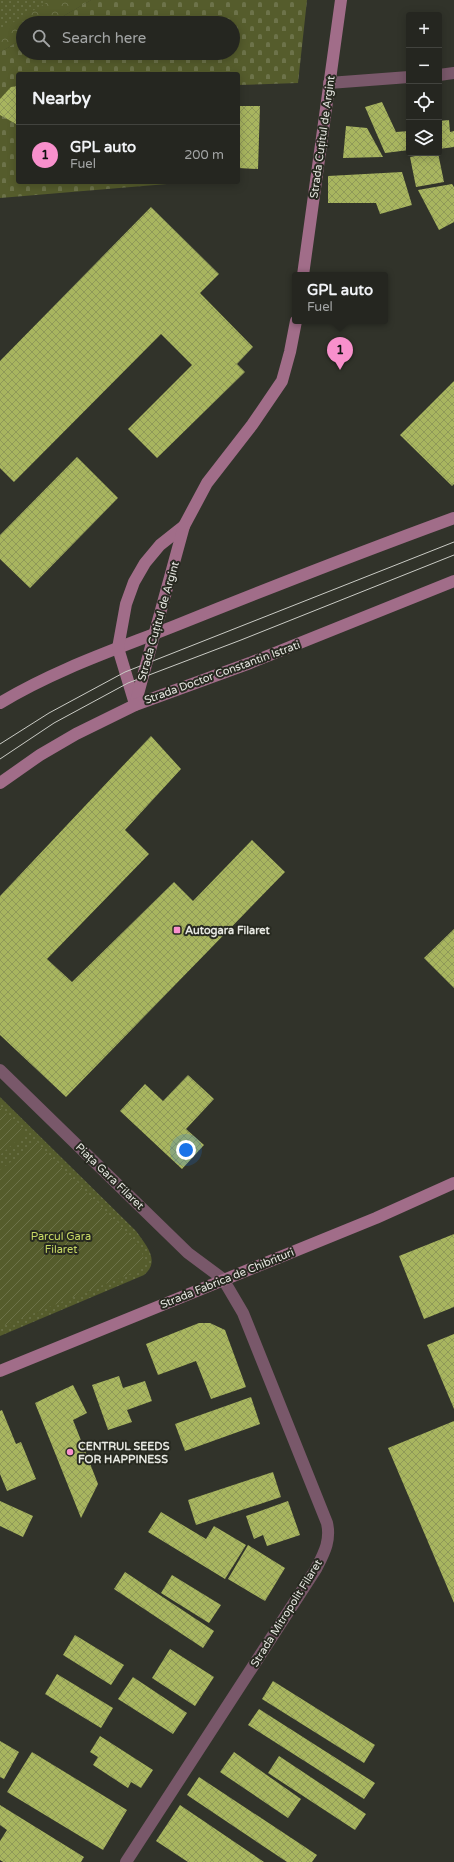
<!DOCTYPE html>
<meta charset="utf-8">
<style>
:root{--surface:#252620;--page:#2d2e29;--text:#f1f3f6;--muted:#a3a5a5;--line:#42433e;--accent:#f890cc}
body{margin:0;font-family:"Varela Round",sans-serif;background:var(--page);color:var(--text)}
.controls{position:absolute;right:12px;top:12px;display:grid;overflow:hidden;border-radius:4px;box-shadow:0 2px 10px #0003}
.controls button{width:36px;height:36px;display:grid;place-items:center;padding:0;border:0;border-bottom:1px solid var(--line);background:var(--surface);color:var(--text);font:20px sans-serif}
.you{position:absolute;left:186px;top:1150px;width:14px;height:14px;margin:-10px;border:3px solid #fff;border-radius:50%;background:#1a73e8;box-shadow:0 0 0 6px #1a73e833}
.badge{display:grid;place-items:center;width:26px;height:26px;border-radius:50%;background:var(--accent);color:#111;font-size:13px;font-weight:700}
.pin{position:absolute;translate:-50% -33px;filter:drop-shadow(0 1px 2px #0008)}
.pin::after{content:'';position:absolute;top:21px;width:14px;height:12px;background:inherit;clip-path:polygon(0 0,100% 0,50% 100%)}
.popup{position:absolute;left:292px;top:272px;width:96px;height:52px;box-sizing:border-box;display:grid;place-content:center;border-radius:4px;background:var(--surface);filter:drop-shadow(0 1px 3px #0005);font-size:13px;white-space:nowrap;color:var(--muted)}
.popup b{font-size:15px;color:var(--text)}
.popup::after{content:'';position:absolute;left:50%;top:100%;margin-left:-8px;border:8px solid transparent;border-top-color:var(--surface)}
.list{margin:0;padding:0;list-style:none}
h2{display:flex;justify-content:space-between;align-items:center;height:52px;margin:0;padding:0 16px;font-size:17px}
h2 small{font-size:13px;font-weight:400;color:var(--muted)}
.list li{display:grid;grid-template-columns:26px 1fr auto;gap:12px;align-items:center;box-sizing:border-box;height:60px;padding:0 16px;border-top:1px solid var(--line)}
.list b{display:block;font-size:15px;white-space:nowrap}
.list p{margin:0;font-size:13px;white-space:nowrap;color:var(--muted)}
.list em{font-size:13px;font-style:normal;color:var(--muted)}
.icon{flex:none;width:22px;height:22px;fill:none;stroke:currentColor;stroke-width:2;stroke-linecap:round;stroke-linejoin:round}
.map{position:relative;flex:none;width:454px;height:1862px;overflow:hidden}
.search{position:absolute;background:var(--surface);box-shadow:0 2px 10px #0003;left:16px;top:16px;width:224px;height:44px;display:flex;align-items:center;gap:10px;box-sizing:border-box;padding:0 14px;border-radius:22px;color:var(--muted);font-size:15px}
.panel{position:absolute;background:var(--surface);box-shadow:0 2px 10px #0003;left:16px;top:72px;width:224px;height:112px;border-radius:4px}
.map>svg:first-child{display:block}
.grass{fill:url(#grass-dots)}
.forest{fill:url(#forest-crowns)}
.cemetery{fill:url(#cemetery-stones)}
.garden{fill:url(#garden-furrows)}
.building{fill:url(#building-cross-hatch)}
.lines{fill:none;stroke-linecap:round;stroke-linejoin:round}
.street{stroke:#79586a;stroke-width:12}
.secondary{stroke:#a16d89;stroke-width:12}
.tram{stroke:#cacbc5;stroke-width:1}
.poi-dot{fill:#f890cc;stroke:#272920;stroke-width:1.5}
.labels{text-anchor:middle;stroke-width:4;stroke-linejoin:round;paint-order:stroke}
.street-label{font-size:11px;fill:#e7e8e2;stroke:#272920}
.poi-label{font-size:11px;font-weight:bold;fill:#e7e8e2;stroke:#272920;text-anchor:start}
.park-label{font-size:11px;fill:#c7d865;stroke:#272920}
</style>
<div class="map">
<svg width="454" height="1862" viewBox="0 0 454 1862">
<defs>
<pattern id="grass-dots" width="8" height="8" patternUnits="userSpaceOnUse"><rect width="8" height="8" fill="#555c2c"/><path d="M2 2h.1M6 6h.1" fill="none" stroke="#6d734a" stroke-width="1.8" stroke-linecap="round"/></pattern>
<pattern id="forest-crowns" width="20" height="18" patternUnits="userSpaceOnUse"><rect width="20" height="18" fill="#555c2c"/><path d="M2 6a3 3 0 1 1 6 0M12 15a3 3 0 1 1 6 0" fill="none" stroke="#6d734a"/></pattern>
<pattern id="cemetery-stones" width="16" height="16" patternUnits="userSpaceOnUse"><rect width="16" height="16" fill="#555c2c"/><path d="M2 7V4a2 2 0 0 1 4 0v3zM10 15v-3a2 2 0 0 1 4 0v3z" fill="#6d734a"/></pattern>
<pattern id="garden-furrows" width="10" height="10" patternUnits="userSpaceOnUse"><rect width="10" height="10" fill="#555c2c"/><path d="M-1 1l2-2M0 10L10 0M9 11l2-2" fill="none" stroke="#6d734a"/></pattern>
<pattern id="building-cross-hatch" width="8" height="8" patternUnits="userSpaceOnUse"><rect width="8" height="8" fill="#a8b55f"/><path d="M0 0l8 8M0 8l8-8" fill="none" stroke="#8f9958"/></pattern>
</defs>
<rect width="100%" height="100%" fill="#31332a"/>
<g class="grass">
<polygon points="0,0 91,0 51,23 23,23 23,39 0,52"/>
<path d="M0,1097l136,134c10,14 25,30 8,44l-144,61z"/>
</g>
<polygon class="forest" points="51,0 91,0 51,23 23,23 23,39 0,52 0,30"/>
<polygon class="cemetery" points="91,0 307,0 298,83 238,85 238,74 18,74 18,182 167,182 167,184 0,198 0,52 23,39 23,53 233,53 233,23 51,23"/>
<g class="garden">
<polygon points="0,1107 26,1133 0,1155"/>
<path d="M35,1141l95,95c8,11 22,23 7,35l-137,56v-157l23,-17z"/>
</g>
<g class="building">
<polygon points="18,86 18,124 16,124 0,115 0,99 11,87"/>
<polygon points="382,102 396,132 409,131 409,150 385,153 365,107"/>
<polygon points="238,106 260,106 258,169 238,168"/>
<polygon points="449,120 450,132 454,131 454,147 439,149 439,121"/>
<polygon points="346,126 367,128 383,157 343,158"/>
<polygon points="432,153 438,153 444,182 416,187 410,157"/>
<polygon points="402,172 412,205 380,214 376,203 328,203 328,176"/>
<polygon points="452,184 454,187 454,222 439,230 418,190"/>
<polygon points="151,207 219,274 200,293 253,347 237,364 245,372 157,458 128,429 192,365 161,334 14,482 0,468 0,361"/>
<polygon points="454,381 454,484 452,486 400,435"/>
<polygon points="77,457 118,498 30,588 0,559 0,535"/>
<polygon points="151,736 181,769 125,830 149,854 47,959 72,982 174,882 193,901 252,840 285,872 66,1097 0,1035 0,896"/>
<polygon points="454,929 454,988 424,958"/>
<polygon points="188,1075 214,1099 186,1129 204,1145 182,1169 120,1111 145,1084 163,1101"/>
<polygon points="454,1234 454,1307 424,1319 399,1256"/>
<polygon points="199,1323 210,1323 225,1330 246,1387 211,1399 196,1361 158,1375 146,1344"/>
<polygon points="454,1334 454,1409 427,1345"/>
<polygon points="119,1376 123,1388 145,1381 152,1401 127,1410 132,1422 108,1430 92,1385"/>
<polygon points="73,1385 87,1413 73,1420 98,1484 81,1518 35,1403"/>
<polygon points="251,1397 260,1424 185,1451 175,1424"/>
<polygon points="2,1410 16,1444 21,1442 36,1479 7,1491 0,1474 0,1411"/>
<polygon points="454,1421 454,1603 388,1448"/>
<polygon points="273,1472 281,1497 196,1525 188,1500"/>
<polygon points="0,1501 33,1516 23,1537 0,1526"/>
<polygon points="288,1501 300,1535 267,1546 263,1535 254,1539 246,1516"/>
<polygon points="161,1512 206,1539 214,1526 246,1545 225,1579 148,1532"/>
<polygon points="248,1545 285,1568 265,1601 228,1579"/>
<polygon points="125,1572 214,1631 203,1648 114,1589"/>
<polygon points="172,1575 221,1605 209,1623 161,1593"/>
<polygon points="75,1635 124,1665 111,1685 63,1655"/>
<polygon points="170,1649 214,1677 195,1706 152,1678"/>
<polygon points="57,1674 113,1708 101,1728 45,1694"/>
<polygon points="133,1677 187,1713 173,1734 118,1699"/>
<polygon points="273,1681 375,1745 364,1763 262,1699"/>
<polygon points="259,1709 375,1783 364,1799 248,1725"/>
<polygon points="100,1736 153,1770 141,1788 131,1782 128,1788 93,1765 98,1757 90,1752"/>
<polygon points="0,1741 19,1752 4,1779 0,1777"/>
<polygon points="32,1752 127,1810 103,1850 7,1792"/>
<polygon points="234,1752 301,1799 288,1818 220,1772"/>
<polygon points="279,1756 366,1814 355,1830 268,1773"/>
<polygon points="199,1777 317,1855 312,1862 287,1862 187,1795"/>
<polygon points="0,1805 84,1857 81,1862 3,1862 0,1860 0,1841 7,1830 0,1825"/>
<polygon points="180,1805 264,1862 188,1862 156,1841"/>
</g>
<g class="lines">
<g class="street">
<polyline points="439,75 454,73"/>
<polyline points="329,83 409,77"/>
<path d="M0,1070l188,183 35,26 20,34 84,210c4,18 -3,30 -11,46l-190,293"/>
</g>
<g class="secondary">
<polyline points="303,275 341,0"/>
<path d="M0,703c56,-34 117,-54 177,-78 92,-37 184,-73 277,-107"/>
<polyline points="135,704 118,648 126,604 134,582 145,563 160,545 184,526"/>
<polyline points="135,705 184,526 207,483 252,425 282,381 290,352 296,321"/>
<polyline points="0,783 40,755 76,734 135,705 250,663 454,581"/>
<polyline points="0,1371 376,1218 454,1183"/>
</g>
<g class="tram">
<polyline points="0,744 49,713 125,672 454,542"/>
<polyline points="0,759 54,723 128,683 241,640 454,555"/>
</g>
</g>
<g class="poi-dot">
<rect x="173" y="926" width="8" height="8" rx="2"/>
<circle cx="70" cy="1452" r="4"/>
</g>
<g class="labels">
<g class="street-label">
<text transform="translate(322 137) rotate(-82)" y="4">Strada Cuțitul de Argint</text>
<text transform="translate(158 621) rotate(-74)" y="4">Strada Cuțitul de Argint</text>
<text transform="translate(222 672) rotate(-20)" y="4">Strada Doctor Constantin Istrati</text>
<text transform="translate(110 1176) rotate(44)" y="4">Piața Gara Filaret</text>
<text transform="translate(227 1278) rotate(-22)" y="4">Strada Fabrica de Chibrituri</text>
<text transform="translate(286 1613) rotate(-58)" y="4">Strada Mitropolit Filaret</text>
</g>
<g class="poi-label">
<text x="185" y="934">Autogara Filaret</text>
<text x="78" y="1450">CENTRUL SEEDS<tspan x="78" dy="13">FOR HAPPINESS</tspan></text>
</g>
<g class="park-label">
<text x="61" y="1240">Parcul Gara<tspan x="61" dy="13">Filaret</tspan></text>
</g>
</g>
</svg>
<div class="controls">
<button>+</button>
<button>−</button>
<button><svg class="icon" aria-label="locate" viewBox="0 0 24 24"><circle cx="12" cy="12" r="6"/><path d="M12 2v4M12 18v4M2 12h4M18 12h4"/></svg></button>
<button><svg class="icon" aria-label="layers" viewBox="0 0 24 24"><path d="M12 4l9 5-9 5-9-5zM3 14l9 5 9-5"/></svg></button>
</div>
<div class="you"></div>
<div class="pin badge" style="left:340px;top:370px">1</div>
<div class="popup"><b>GPL auto</b>Fuel</div>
<div class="search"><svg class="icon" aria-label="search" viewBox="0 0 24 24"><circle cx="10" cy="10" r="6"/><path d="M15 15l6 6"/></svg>Search here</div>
<section class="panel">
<h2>Nearby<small></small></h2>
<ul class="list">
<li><span class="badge">1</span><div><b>GPL auto</b><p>Fuel</p></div><em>200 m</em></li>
</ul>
</section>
</div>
